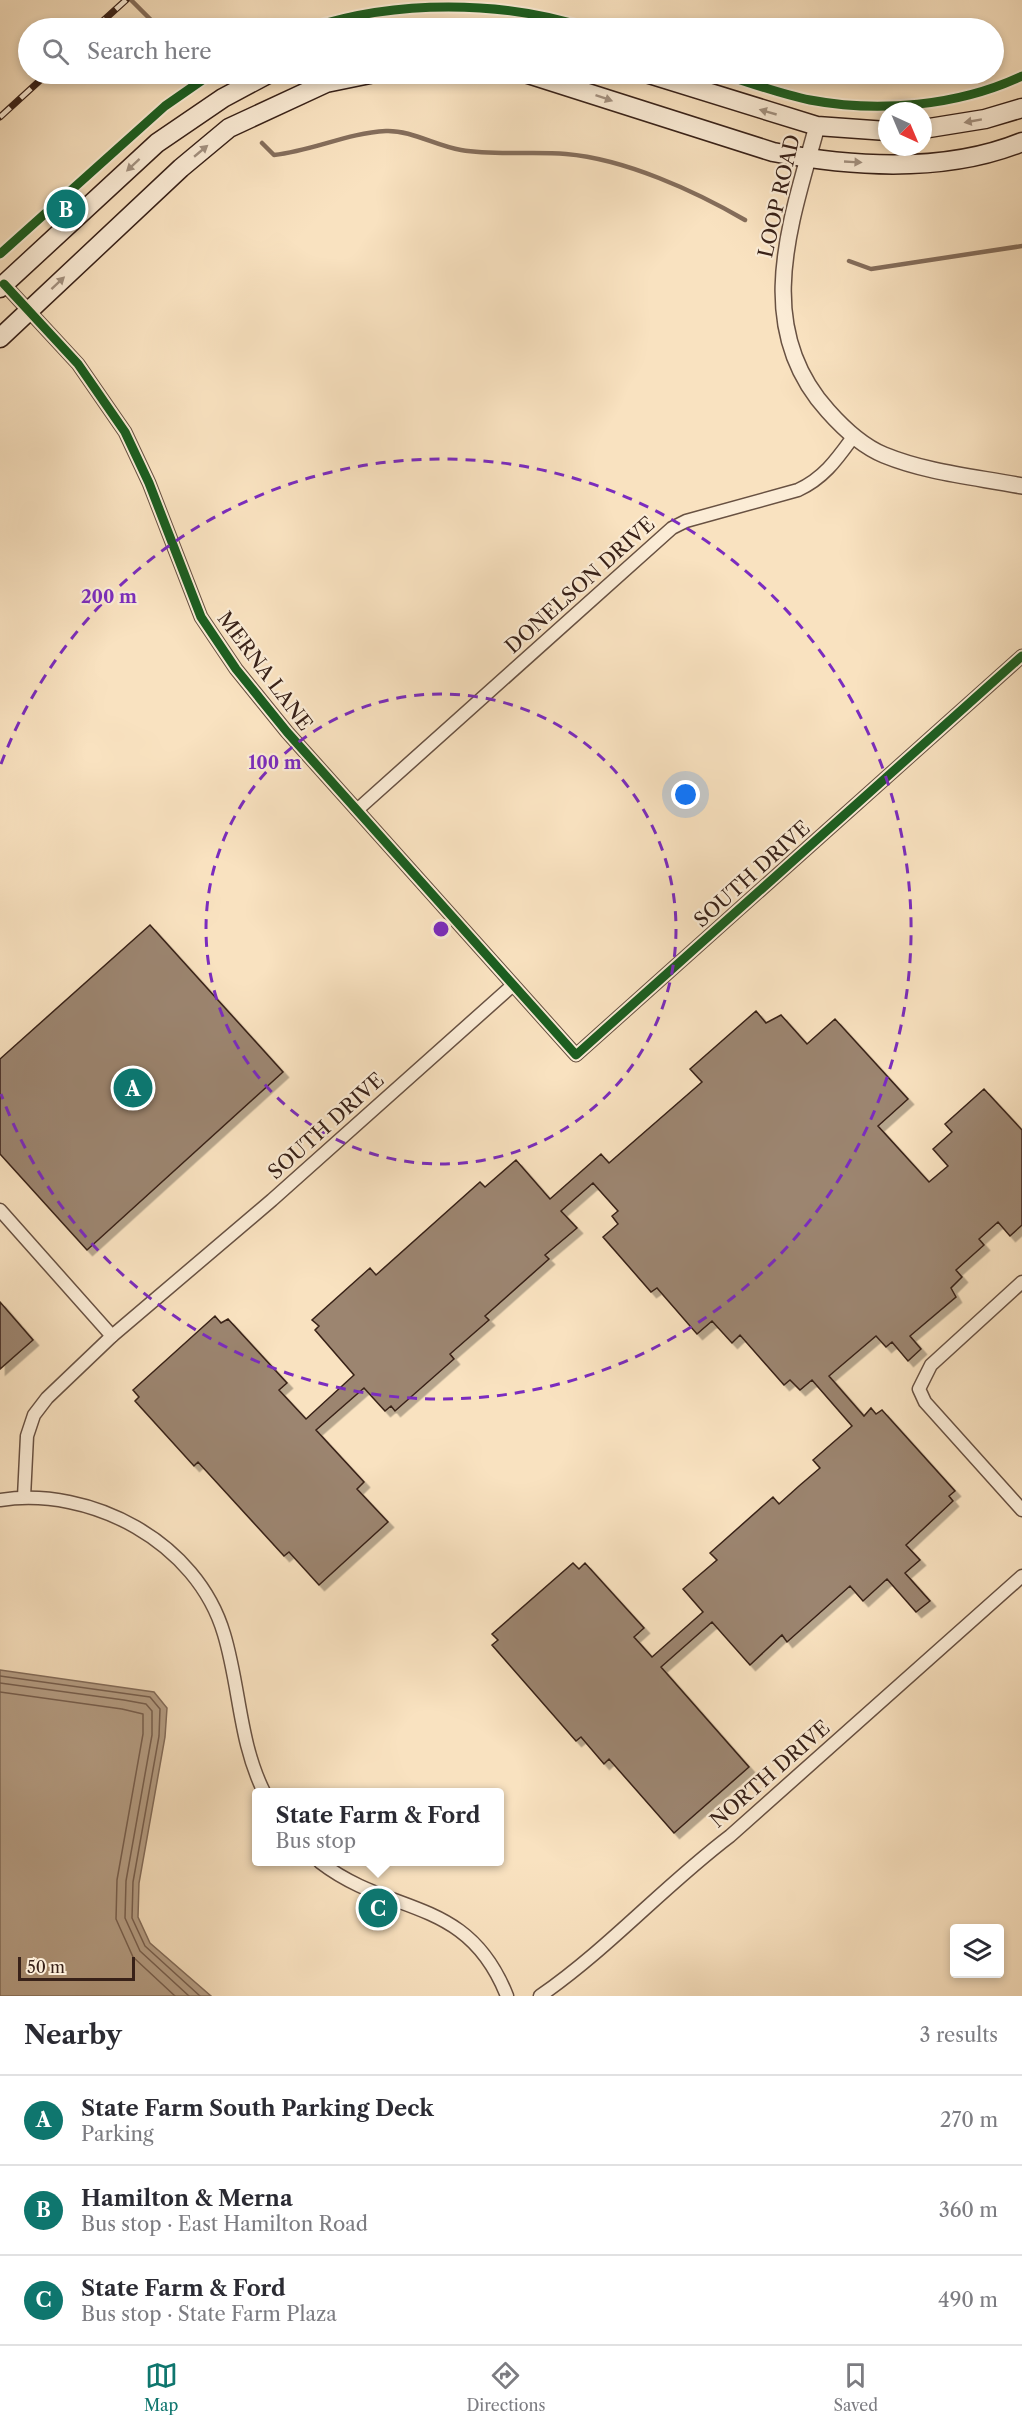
<!DOCTYPE html>
<meta charset="utf-8">
<style>
:root{--surface:#fff;--page:#f2f2f3;--text:#2b2b33;--muted:#7c7c81;--line:#e1e1e2;--accent:#0f766e}
body{margin:0;font-family:"Libre Caslon Text",serif;background:var(--page);color:var(--text)}
.controls{position:absolute;right:18px;bottom:18px;display:grid;overflow:hidden;border-radius:6px;box-shadow:0 3px 9px #0003}
.controls button{width:54px;height:54px;display:grid;place-items:center;padding:0;border:0;border-bottom:2px solid var(--line);background:var(--surface);color:var(--text);font:30px sans-serif}
.compass{position:absolute;left:878px;top:102px;width:54px;height:54px;border-radius:50%;background:var(--surface);box-shadow:0 3px 9px #0003;rotate:136deg}
.scale{position:absolute;left:18px;bottom:15px;width:117px;box-sizing:border-box;padding-left:6px;border:3px solid #382118;border-top:0;font-size:16px;line-height:21px;white-space:nowrap;color:#382118;-webkit-text-stroke:4px #fbecd6;paint-order:stroke}
.you{position:absolute;left:686px;top:795px;width:21px;height:21px;margin:-15px;border:4px solid #fff;border-radius:50%;background:#1a73e8;box-shadow:0 0 0 9px #1a73e833}
.badge{display:grid;place-items:center;width:39px;height:39px;border-radius:50%;background:var(--accent);color:#fff;font-size:20px;font-weight:700}
.pin{position:absolute;translate:-50% -50%;border:3px solid #fff;box-shadow:0 2px 6px #0006}
.popup{position:absolute;left:252px;top:1788px;width:252px;height:78px;box-sizing:border-box;display:grid;place-content:center;border-radius:6px;background:var(--surface);filter:drop-shadow(0 2px 4px #0005);font-size:20px;white-space:nowrap;color:var(--muted)}
.popup b{font-size:22px;color:var(--text)}
.popup::after{content:'';position:absolute;left:50%;top:100%;margin-left:-12px;border:12px solid transparent;border-top-color:var(--surface)}
.list{margin:0;padding:0;list-style:none}
h2{display:flex;justify-content:space-between;align-items:center;height:78px;margin:0;padding:0 24px;font-size:26px}
h2 small{font-size:20px;font-weight:400;color:var(--muted)}
.list li{display:grid;grid-template-columns:39px 1fr auto;gap:18px;align-items:center;box-sizing:border-box;height:90px;padding:0 24px;border-top:2px solid var(--line)}
.list b{display:block;font-size:22px;white-space:nowrap}
.list p{margin:0;font-size:20px;white-space:nowrap;color:var(--muted)}
.list em{font-size:20px;font-style:normal;color:var(--muted)}
.icon{flex:none;width:33px;height:33px;fill:none;stroke:currentColor;stroke-width:2;stroke-linecap:round;stroke-linejoin:round}
.map{position:relative;flex:none;width:1022px;height:1996px;overflow:hidden}
.search{position:absolute;background:var(--surface);box-shadow:0 3px 9px #0003;left:18px;right:18px;top:18px;height:66px;display:flex;align-items:center;gap:15px;box-sizing:border-box;padding:0 21px;border-radius:33px;color:var(--muted);font-size:22px}
.sheet{height:348px;background:var(--surface)}
nav{display:flex;justify-content:space-around;align-items:center;box-sizing:border-box;height:84px;border-top:2px solid var(--line);background:var(--surface);font-size:16px;color:var(--muted)}
nav a{display:grid;justify-items:center;gap:3px}
nav .on{color:var(--accent)}
.map>svg:first-child{display:block}
.water{fill:#b7a087;stroke:#846d5b;stroke-width:1.5}
.lines{fill:none;stroke-linecap:round;stroke-linejoin:round}
.shore{stroke:#786050;stroke-width:1.5}
.stream{stroke:#846d5b;stroke-width:4.5}
.building{fill:#9c856f;stroke:#382118;stroke-width:1.5;filter:url(#shadow)}
.minor-casing{stroke:#685142;stroke-width:15}
.tertiary-casing{stroke:#685142;stroke-width:18}
.secondary-casing{stroke:#382118;stroke-width:21}
.minor{stroke:#fbecd6;stroke-width:12}
.tertiary{stroke:#fbecd6;stroke-width:15}
.secondary{stroke:#fbecd6;stroke-width:18}
.rail-casing{stroke:#382118;stroke-width:7}
.rail{stroke:#fbecd6;stroke-width:4.5;stroke-dasharray:14;stroke-linecap:butt}
.cycleway-casing{stroke:#fbecd6;stroke-width:13}
.cycleway{stroke:#1b5e20;stroke-width:9}
.oneway{fill:#a39180}
.ring{fill:none;stroke:#7b2cbf;stroke-width:3;stroke-dasharray:10 8}
.labels{text-anchor:middle;stroke-width:4.5;stroke-linejoin:round;paint-order:stroke}
.street-label{font-size:20px;fill:#382118;stroke:#fbecd6}
.centre{fill:#7b2cbf;stroke:#fbecd6;stroke-width:3}
.ring-label{font-size:18px;text-anchor:middle;font-weight:bold;fill:#7b2cbf;stroke:#fbecd6;stroke-width:4.5;stroke-linejoin:round;paint-order:stroke}
</style>
<div class="map">
<svg width="1022" height="1996" viewBox="0 0 1022 1996">
<defs>
<filter id="shadow"><feDropShadow dx="5.5" dy="5.5" stdDeviation="0" flood-color="#0004"/></filter>
</defs>
<rect width="100%" height="100%" fill="#f9e2c0"/>
<filter id="stains"><feTurbulence type="fractalNoise" baseFrequency=".00333" numOctaves="4"/><feColorMatrix values="0 0 0 0 .2 0 0 0 0 .09 0 0 0 0 .02 0 0 0 .5 -.17"/></filter>
<radialGradient id="worn" r=".72"><stop offset=".6" stop-color="#630" stop-opacity="0"/><stop offset="1" stop-color="#630" stop-opacity=".3"/></radialGradient>
<polygon class="water" points="0,1670 154,1692 167,1708 165,1737 139,1883 138,1917 150,1943 211,1996 0,1996"/>
<g class="lines">
<g class="shore">
<polyline points="0,1676 150,1697 160,1709 159,1736 133,1882 132,1918 145,1946 200,1996"/>
<polyline points="0,1683 124,1700 146,1704 152,1711 152,1735 126,1881 125,1918 140,1951 189,1996"/>
<polyline points="0,1692 122,1709 143,1714 143,1734 117,1880 116,1919 133,1957 175,1996"/>
</g>
<g class="stream">
<polyline points="131,0 159,28"/>
<path d="M262,143l12,12c39,-4 73,-22 112,-24 25,-1 50,15 75,19 35,6 70,1 105,4 59,5 129,37 179,66"/>
<polyline points="849,261 871,269 1022,246"/>
</g>
</g>
<g class="building">
<polygon points="150,925 283,1072 87,1250 0,1154 0,1059"/>
<polygon points="756,1011 766,1023 781,1015 807,1044 835,1019 908,1099 878,1126 929,1182 948,1166 933,1149 952,1132 945,1124 984,1089 1022,1130 1022,1225 1010,1236 998,1222 979,1239 984,1245 956,1270 962,1277 951,1288 956,1297 910,1336 921,1349 908,1361 892,1342 886,1347 876,1336 829,1376 864,1416 871,1408 876,1414 882,1410 955,1491 949,1496 953,1501 906,1545 920,1560 905,1573 930,1601 916,1612 887,1579 863,1601 850,1586 787,1642 782,1635 750,1665 712,1622 661,1667 749,1767 674,1833 609,1759 604,1764 581,1737 576,1741 492,1645 498,1640 492,1634 573,1563 579,1569 585,1563 644,1628 634,1637 652,1657 703,1612 683,1589 717,1560 710,1553 773,1497 779,1504 799,1486 820,1468 813,1460 852,1426 812,1380 800,1390 790,1380 784,1385 740,1335 732,1343 712,1321 697,1334 657,1288 651,1292 603,1237 618,1224 612,1216 618,1211 593,1183 561,1211 577,1228 545,1255 549,1259 485,1316 489,1320 450,1354 454,1359 395,1411 391,1406 385,1411 364,1388 316,1430 364,1482 357,1489 388,1522 319,1585 289,1552 284,1556 198,1462 194,1466 135,1401 139,1397 133,1390 215,1316 221,1323 228,1319 287,1383 279,1390 306,1419 354,1375 315,1330 319,1326 312,1320 370,1268 376,1275 480,1182 485,1187 516,1160 550,1199 601,1154 609,1163 702,1082 690,1069"/>
<polygon points="0,1302 33,1340 0,1369"/>
</g>
<g class="lines">
<defs>
<g id="minor">
<polyline points="4,284 78,364 125,432 149,483 201,617 236,669 287,732 576,1055 1022,656"/>
<path d="M357,810l315,-282 14,-7 112,-31c26,-12 39,-31 55,-53"/>
<polyline points="0,1210 112,1336"/>
<polyline points="1022,1282 931,1365 919,1389 925,1402 1022,1510"/>
<polyline points="24,1497 27,1436 34,1415 47,1398 112,1336 272,1200 513,985"/>
<path d="M0,1500c91,-14 197,42 224,134 16,53 15,108 40,158"/>
<path d="M320,1862c71,55 147,33 187,134"/>
<path d="M540,1996c68,-47 124,-110 190,-160l292,-260"/>
</g>
<path id="tertiary" d="M817,126c-26,96 -66,200 11,285 16,18 34,35 56,44 44,18 92,22 138,31"/>
<g id="secondary">
<path d="M528,74l245,78c79,15 173,21 249,-10"/>
<polyline points="649,74 817,126 887,131"/>
<polyline points="923,129 985,119 1022,108"/>
<polyline points="0,288 157,143 223,98 268,74"/>
<polyline points="0,338 181,168 229,128 326,83 370,74"/>
</g>
</defs>
<use href="#minor" class="minor-casing"/>
<use href="#tertiary" class="tertiary-casing"/>
<use href="#secondary" class="secondary-casing"/>
<use href="#minor" class="minor"/>
<use href="#tertiary" class="tertiary"/>
<use href="#secondary" class="secondary"/>
<defs>
<g id="rail">
<polyline points="95,28 126,0"/>
<polyline points="0,117 47,74"/>
</g>
</defs>
<use href="#rail" class="rail-casing"/>
<use href="#rail" class="rail"/>
<defs>
<g id="cycleway">
<path d="M310,28c85,-28 192,-28 277,0"/>
<path d="M722,74c29,9 58,20 88,26 69,13 148,6 212,-24"/>
<polyline points="0,254 165,106 211,74"/>
<polyline points="4,284 78,364 125,432 149,483 201,617 236,669 287,732 576,1055 1022,656"/>
</g>
</defs>
<use href="#cycleway" class="cycleway-casing"/>
<use href="#cycleway" class="cycleway"/>
</g>
<defs><path id="oneway-solid" d="M-6-.8H1V-3.2L6.5 0L1 3.2V.8H-6Z" transform="scale(1.5)"/></defs>
<g class="oneway">
<use href="#oneway-solid" transform="translate(604 98) rotate(19)"/>
<use href="#oneway-solid" transform="translate(768 112) rotate(-164)"/>
<use href="#oneway-solid" transform="translate(973 121) rotate(170)"/>
<use href="#oneway-solid" transform="translate(201 151) rotate(-40)"/>
<use href="#oneway-solid" transform="translate(853 162) rotate(3)"/>
<use href="#oneway-solid" transform="translate(133 165) rotate(137)"/>
<use href="#oneway-solid" transform="translate(58 283) rotate(-43)"/>
</g>
<g class="ring">
<circle cx="441" cy="929" r="235"/>
<path d="M1 764A470 470 0 1 1 1 1094"/>
</g>
<g class="labels">
<g class="street-label">
<text transform="translate(779 196) rotate(-77)" y="7">LOOP ROAD</text>
<text transform="translate(580 585) rotate(-42)" y="7">DONELSON DRIVE</text>
<text transform="translate(265 671) rotate(53)" y="7">MERNA LANE</text>
<text transform="translate(752 874) rotate(-42)" y="7">SOUTH DRIVE</text>
<text transform="translate(326 1126) rotate(-42)" y="7">SOUTH DRIVE</text>
<text transform="translate(770 1774) rotate(-41)" y="7">NORTH DRIVE</text>
</g>
</g>
<circle cx="441" cy="929" r="9" class="centre"/>
<g class="ring-label">
<text x="109" y="603">200 m</text>
<text x="275" y="769">100 m</text>
</g>
<rect width="100%" height="100%" filter="url(#stains)"/>
<rect width="100%" height="100%" fill="url(#worn)"/>
</svg>
<div class="controls">
<button><svg class="icon" aria-label="layers" viewBox="0 0 24 24"><path d="M12 4l9 5-9 5-9-5zM3 14l9 5 9-5"/></svg></button>
</div>
<svg class="compass" viewBox="-18 -18 36 36"><path d="M0-13l5 13h-10z" fill="#e53935"/><path d="M0 13l5-13h-10z" fill="#7c7c81"/></svg>
<div class="scale">50 m</div>
<div class="you"></div>
<div class="pin badge" style="left:133px;top:1088px">A</div>
<div class="pin badge" style="left:66px;top:209px">B</div>
<div class="pin badge" style="left:378px;top:1908px">C</div>
<div class="popup"><b>State Farm &amp; Ford</b>Bus stop</div>
<div class="search"><svg class="icon" aria-label="search" viewBox="0 0 24 24"><circle cx="10" cy="10" r="6"/><path d="M15 15l6 6"/></svg>Search here</div>
</div>
<section class="sheet">
<h2>Nearby<small>3 results</small></h2>
<ul class="list">
<li><span class="badge">A</span><div><b>State Farm South Parking Deck</b><p>Parking</p></div><em>270 m</em></li>
<li><span class="badge">B</span><div><b>Hamilton &amp; Merna</b><p>Bus stop · East Hamilton Road</p></div><em>360 m</em></li>
<li><span class="badge">C</span><div><b>State Farm &amp; Ford</b><p>Bus stop · State Farm Plaza</p></div><em>490 m</em></li>
</ul>
</section>
<nav>
<a class="on"><svg class="icon" aria-label="map" viewBox="0 0 24 24"><path d="M3 6l6-2 6 2 6-2v14l-6 2-6-2-6 2zM9 4v14M15 6v14"/></svg>Map</a>
<a><svg class="icon" aria-label="directions" viewBox="0 0 24 24"><path d="M12 3l9 9-9 9-9-9zM9 14v-3h6M13 9l2 2-2 2"/></svg>Directions</a>
<a><svg class="icon" aria-label="saved" viewBox="0 0 24 24"><path d="M7 4h10v16l-5-4-5 4z"/></svg>Saved</a>
</nav>
